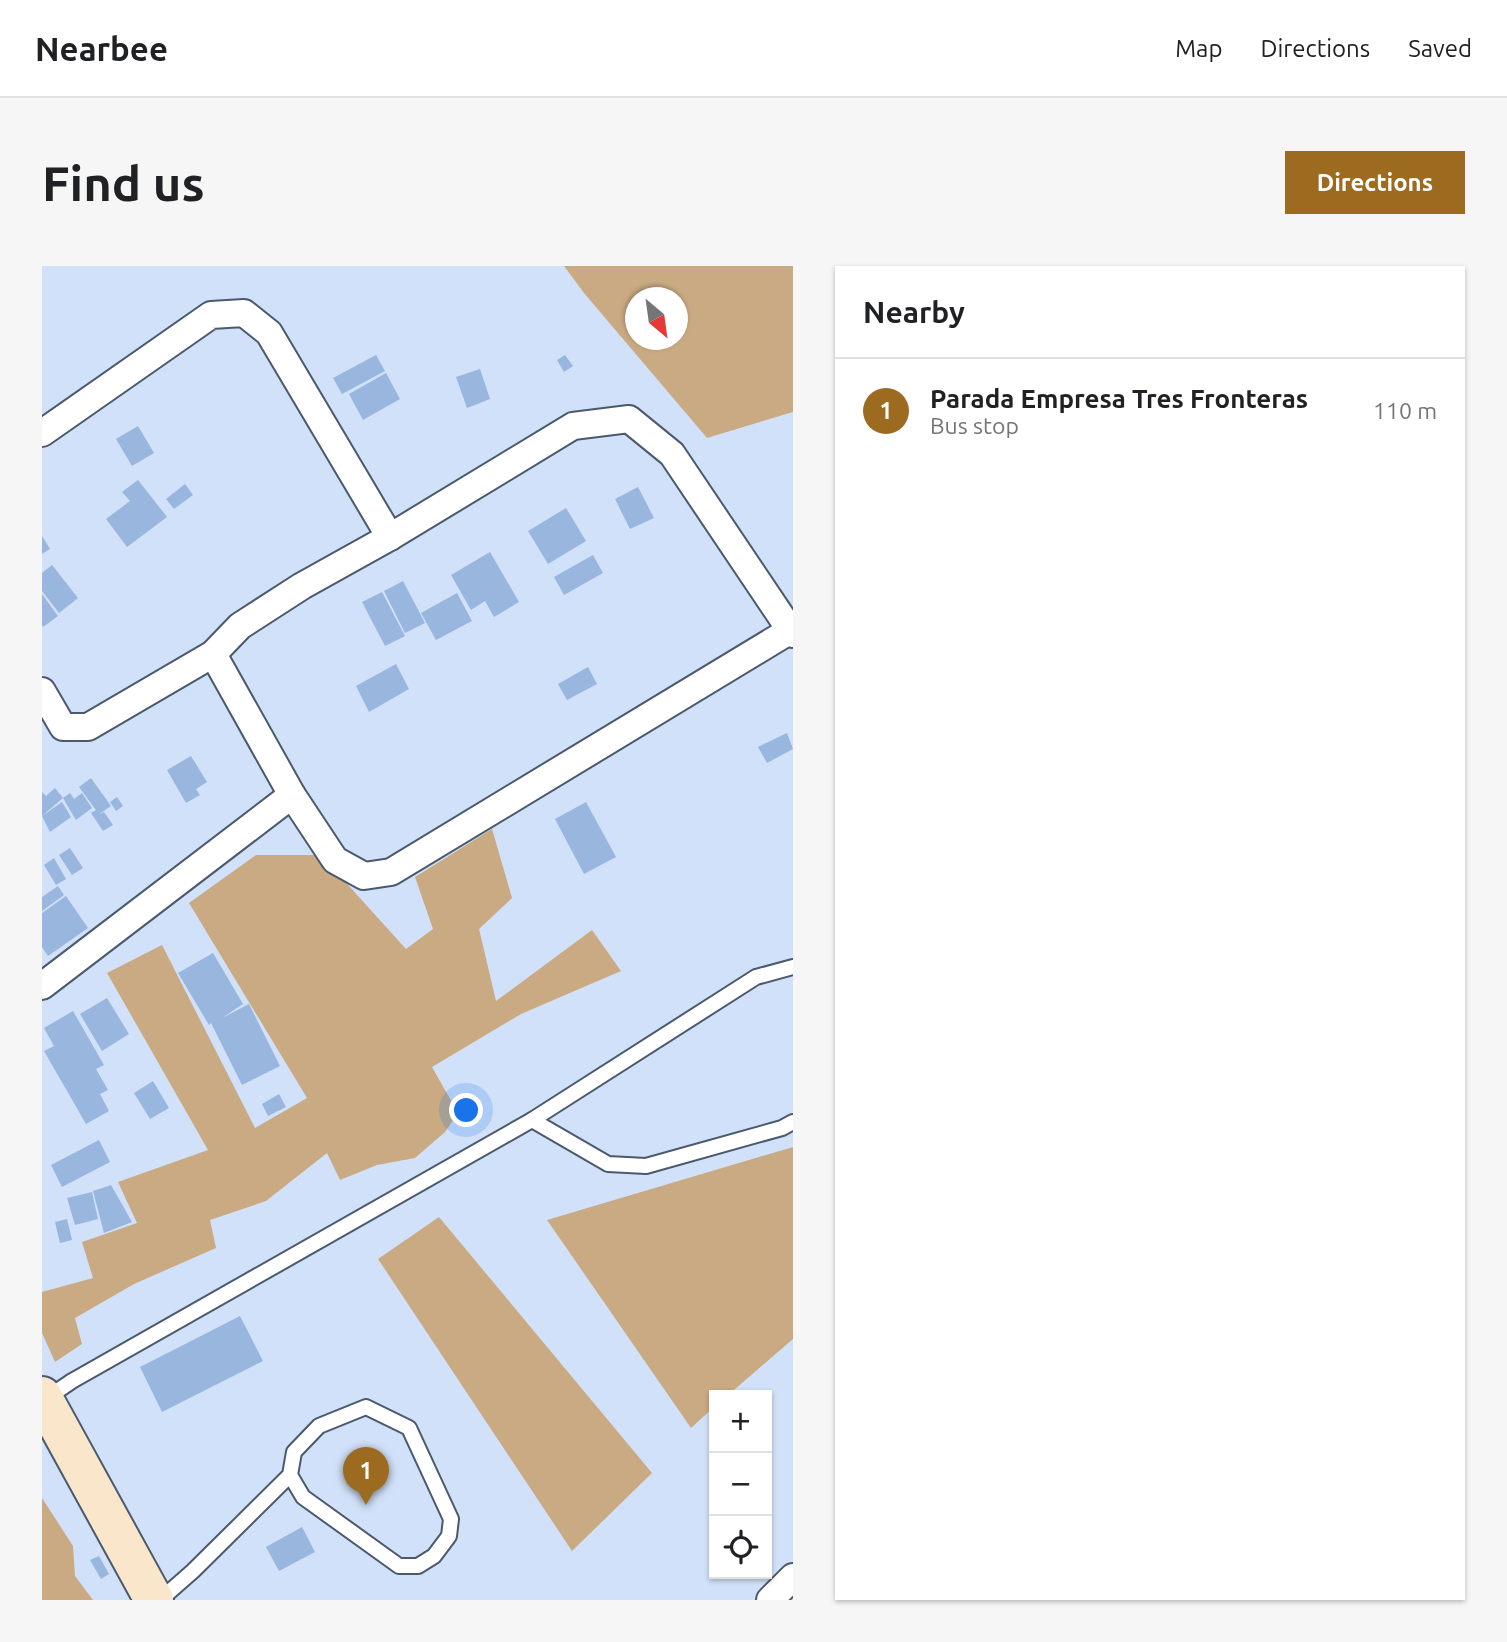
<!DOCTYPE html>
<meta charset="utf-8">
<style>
:root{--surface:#fff;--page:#f6f6f6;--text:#202124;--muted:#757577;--line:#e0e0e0;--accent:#9d6b1f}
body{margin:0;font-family:Ubuntu,sans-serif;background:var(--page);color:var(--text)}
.controls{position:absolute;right:21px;bottom:21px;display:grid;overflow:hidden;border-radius:0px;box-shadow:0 2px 5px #0004}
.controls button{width:63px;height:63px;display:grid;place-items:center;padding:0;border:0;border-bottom:2px solid var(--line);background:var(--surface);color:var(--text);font:35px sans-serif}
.compass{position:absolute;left:583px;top:21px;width:63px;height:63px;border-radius:50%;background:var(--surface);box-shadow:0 2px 5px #0004;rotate:151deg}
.you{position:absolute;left:425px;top:845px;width:24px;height:24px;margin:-18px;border:5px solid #fff;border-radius:50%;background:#1a73e8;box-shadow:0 0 0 10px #1a73e833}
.badge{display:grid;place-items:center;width:46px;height:46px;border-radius:50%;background:var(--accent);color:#fff;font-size:23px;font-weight:700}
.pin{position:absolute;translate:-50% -58px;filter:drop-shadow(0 2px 4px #0008)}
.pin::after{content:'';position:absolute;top:37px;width:24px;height:21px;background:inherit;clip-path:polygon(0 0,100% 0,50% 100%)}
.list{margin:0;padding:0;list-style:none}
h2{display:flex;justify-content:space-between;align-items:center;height:91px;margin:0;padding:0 28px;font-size:30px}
h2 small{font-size:23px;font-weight:400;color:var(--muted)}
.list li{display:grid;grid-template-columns:46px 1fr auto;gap:21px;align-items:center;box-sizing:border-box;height:105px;padding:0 28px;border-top:2px solid var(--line)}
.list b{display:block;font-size:26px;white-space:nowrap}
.list p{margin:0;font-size:23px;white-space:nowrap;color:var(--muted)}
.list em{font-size:23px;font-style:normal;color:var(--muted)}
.icon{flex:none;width:38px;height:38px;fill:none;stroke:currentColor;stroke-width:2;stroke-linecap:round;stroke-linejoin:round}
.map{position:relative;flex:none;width:751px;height:1334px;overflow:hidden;border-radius:0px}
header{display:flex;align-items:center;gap:42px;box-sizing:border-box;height:98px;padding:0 35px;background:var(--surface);border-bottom:2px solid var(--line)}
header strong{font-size:33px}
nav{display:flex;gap:38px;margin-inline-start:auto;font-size:24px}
.intro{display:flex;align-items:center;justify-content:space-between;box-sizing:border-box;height:168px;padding:0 42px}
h1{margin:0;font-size:49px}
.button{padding:18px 32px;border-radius:0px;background:var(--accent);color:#fff;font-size:24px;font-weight:700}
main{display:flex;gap:42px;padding:0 42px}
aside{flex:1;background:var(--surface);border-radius:0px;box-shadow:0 2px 5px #0004}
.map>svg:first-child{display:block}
.green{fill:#caaa82;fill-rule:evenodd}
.building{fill:#99b6de}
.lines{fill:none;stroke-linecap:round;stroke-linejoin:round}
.lane-casing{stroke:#4a596c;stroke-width:18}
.street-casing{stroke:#4a596c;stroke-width:30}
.secondary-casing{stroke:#4a596c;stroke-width:42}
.lane{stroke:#fff;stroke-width:14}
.street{stroke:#fff;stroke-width:26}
.secondary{stroke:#fae6ca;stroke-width:38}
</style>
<header>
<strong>Nearbee</strong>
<nav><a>Map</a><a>Directions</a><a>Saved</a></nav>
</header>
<div class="intro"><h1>Find us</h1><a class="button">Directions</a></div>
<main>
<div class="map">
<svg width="751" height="1334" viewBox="0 0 751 1334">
<rect width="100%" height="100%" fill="#d1e1f9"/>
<g class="green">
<path d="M522,0h229v146l-86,26 -123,-145zM594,32h42v42h-42z"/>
<polygon points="450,563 470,632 437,663 454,735 550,664 579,705 479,748 390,801 416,847 403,866 373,892 335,899 298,914 285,887 224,935 168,954 174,982 92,1018 33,1052 40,1078 13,1096 0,1067 0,1026 51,1012 40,976 95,957 76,916 166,884 65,707 120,679 213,862 265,832 147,637 214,589 279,589 364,683 391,663 373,611"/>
<polygon points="751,881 751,1073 686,1129 672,1129 672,1141 649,1162 505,954"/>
<polygon points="397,951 610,1207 530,1285 336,993"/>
<polygon points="0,1232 31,1280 33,1310 51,1334 0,1334"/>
</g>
<g class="building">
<polygon points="334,89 343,105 300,128 291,112"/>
<polygon points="523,89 531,100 522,106 515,94"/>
<polygon points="438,103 448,133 425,142 414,111"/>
<polygon points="344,107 358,133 321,154 307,128"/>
<polygon points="96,160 112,187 90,200 74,173"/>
<polygon points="96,214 125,251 85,281 64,253 88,235 80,226"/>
<polygon points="143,218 151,229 132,243 124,233"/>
<polygon points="596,221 612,252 588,263 573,233"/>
<polygon points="524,242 544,275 506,298 486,265"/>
<polygon points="0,270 8,283 0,288"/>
<polygon points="448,286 477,336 452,351 443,335 429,344 409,309"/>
<polygon points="551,289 561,307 522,329 512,311"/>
<polygon points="10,299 36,332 17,347 0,325 0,307"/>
<polygon points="361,315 383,357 363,367 342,325"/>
<polygon points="340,326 363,370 343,380 320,336"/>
<polygon points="415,327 430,355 394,374 379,347"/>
<polygon points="0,328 16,350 1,361 0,359"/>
<polygon points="354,398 367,423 327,446 314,420"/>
<polygon points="546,401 555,418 525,434 516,418"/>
<polygon points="745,467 751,483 725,497 716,481"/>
<polygon points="149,490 165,516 154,523 158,529 144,537 125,504"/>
<polygon points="49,512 69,540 56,549 62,546 71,559 61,565 49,547 54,544 37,521"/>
<polygon points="13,522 21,532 0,550 0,526 4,530"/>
<polygon points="28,527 32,533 40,527 50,542 34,554 21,532"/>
<polygon points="75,531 81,540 74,545 68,536"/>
<polygon points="20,536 29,551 8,566 0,550"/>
<polygon points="544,536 574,591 542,608 513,553"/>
<polygon points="28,582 41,602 30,609 17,589"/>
<polygon points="12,592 24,613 14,619 2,599"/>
<polygon points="16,620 22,629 0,645 0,631"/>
<polygon points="24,630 46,662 6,690 0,681 0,647"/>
<polygon points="171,687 201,738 180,752 207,738 238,800 200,819 169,757 167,759 136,707"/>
<polygon points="65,732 87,768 60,785 38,748"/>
<polygon points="31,745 62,799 54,803 66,824 58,828 67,845 44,858 2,785 12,780 2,762"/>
<polygon points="111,815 127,842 108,853 92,827"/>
<polygon points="237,828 244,841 226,850 220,838"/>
<polygon points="57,874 68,896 20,921 9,899"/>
<polygon points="69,919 90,956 62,967 51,925"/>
<polygon points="50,926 56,953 33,959 25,932"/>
<polygon points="25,953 30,974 18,977 13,956"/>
<polygon points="198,1050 221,1095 120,1146 98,1101"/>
<polygon points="260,1261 273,1286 237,1305 224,1281"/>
<polygon points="57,1290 67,1308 59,1313 48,1294"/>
</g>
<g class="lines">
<defs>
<g id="lane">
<polyline points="490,854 566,898 604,900 740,862 751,856"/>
<polyline points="2,1134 30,1115 490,854 714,711 751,701"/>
<polyline points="118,1334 151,1305 248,1209 261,1231 357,1300 376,1300 392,1290 407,1270 409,1253 367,1162 324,1141 277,1160 252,1186 248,1209"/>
</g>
<g id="street">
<polyline points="0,167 169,49 202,47 227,67 348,271"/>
<polyline points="0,425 21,461 46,461 171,388 198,360 260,320 348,271 531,160 587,153 630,188 751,368"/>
<polyline points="250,529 293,594 322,610 349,606 749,364"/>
<polyline points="0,720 250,529 171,388"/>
<polyline points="728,1334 751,1311"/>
</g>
<polyline id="secondary" points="0,1130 112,1334"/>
</defs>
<use href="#lane" class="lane-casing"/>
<use href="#street" class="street-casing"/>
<use href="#secondary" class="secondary-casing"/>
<use href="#lane" class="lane"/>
<use href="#street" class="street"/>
<use href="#secondary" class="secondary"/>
</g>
</svg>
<div class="controls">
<button>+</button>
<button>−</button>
<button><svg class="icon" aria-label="locate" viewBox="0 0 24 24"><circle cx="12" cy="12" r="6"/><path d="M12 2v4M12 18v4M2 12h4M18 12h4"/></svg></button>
</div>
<svg class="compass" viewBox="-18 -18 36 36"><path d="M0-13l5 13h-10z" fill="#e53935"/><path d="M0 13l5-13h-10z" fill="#757577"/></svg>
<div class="you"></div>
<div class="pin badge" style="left:324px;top:1239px">1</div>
</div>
<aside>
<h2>Nearby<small></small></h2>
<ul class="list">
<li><span class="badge">1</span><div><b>Parada Empresa Tres Fronteras</b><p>Bus stop</p></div><em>110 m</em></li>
</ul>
</aside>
</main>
